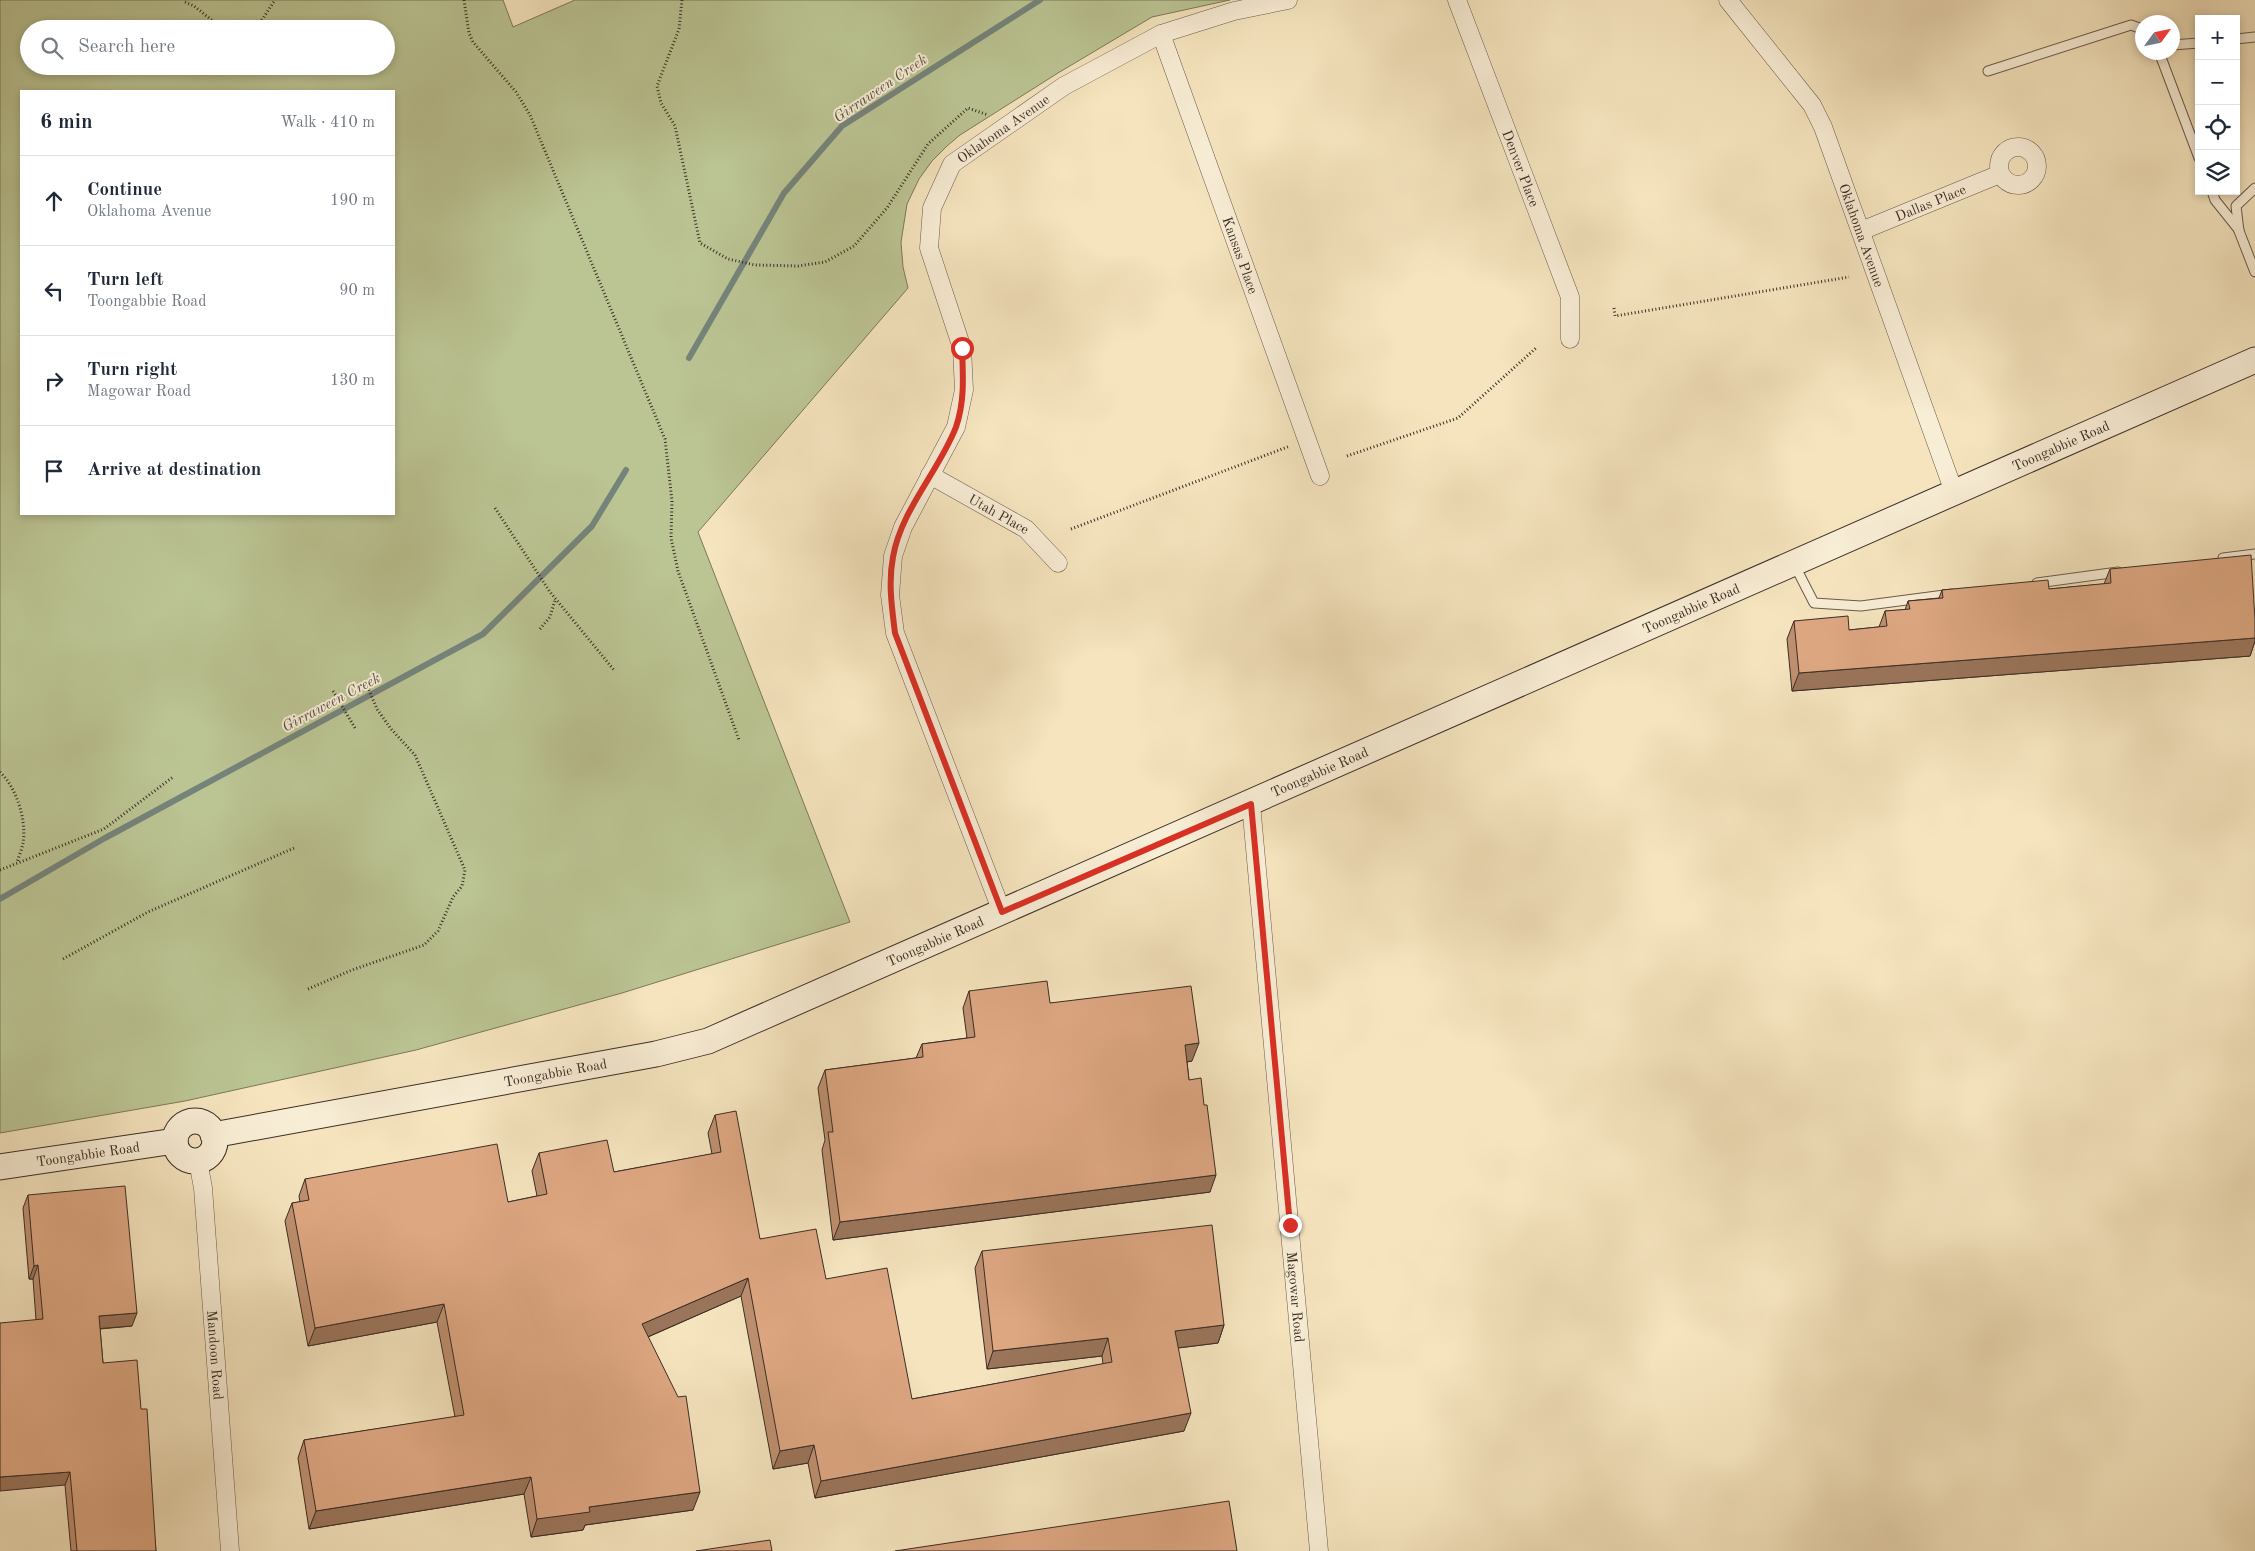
<!DOCTYPE html>
<meta charset="utf-8">
<style>
:root{--surface:#fff;--page:#f6f6f7;--text:#1f2937;--muted:#747a83;--line:#e0e1e3}
body{margin:0;font-family:"Old Standard TT",serif;background:var(--page);color:var(--text)}
.controls{position:absolute;right:15px;top:15px;display:grid;overflow:hidden;border-radius:0px;box-shadow:0 2px 8px #0003}
.controls button{width:45px;height:45px;display:grid;place-items:center;padding:0;border:0;border-bottom:1px solid var(--line);background:var(--surface);color:var(--text);font:25px sans-serif}
.compass{position:absolute;left:2135px;top:15px;width:45px;height:45px;border-radius:50%;background:var(--surface);box-shadow:0 2px 8px #0003;rotate:57deg}
.stop{position:absolute;width:15px;height:15px;margin:-11px;border:4px solid #d93025;border-radius:50%;background:#fff}
.stop.end{background:#d93025;border-color:#fff;box-shadow:0 1px 5px #0008}
.list{margin:0;padding:0;list-style:none}
h2{display:flex;justify-content:space-between;align-items:center;height:65px;margin:0;padding:0 20px;font-size:21px}
h2 small{font-size:16px;font-weight:400;color:var(--muted)}
.list li{display:grid;grid-template-columns:32px 1fr auto;gap:15px;align-items:center;box-sizing:border-box;height:90px;padding:0 20px;border-top:1px solid var(--line)}
.list b{display:block;font-size:19px;white-space:nowrap}
.list p{margin:0;font-size:16px;white-space:nowrap;color:var(--muted)}
.list em{font-size:16px;font-style:normal;color:var(--muted)}
.icon{flex:none;width:28px;height:28px;fill:none;stroke:currentColor;stroke-width:2;stroke-linecap:round;stroke-linejoin:round}
.map{position:relative;flex:none;width:2255px;height:1551px;overflow:hidden}
.search{position:absolute;background:var(--surface);box-shadow:0 2px 8px #0003;left:20px;top:20px;width:375px;height:55px;display:flex;align-items:center;gap:12px;box-sizing:border-box;padding:0 18px;border-radius:28px;color:var(--muted);font-size:19px}
.panel{position:absolute;background:var(--surface);box-shadow:0 2px 8px #0003;left:20px;top:90px;width:375px;height:425px;border-radius:0px}
.map>svg:first-child{display:block}
.green{fill:#bbc493;stroke:#7b785c;fill-rule:evenodd}
.lines{fill:none;stroke-linecap:round;stroke-linejoin:round}
.stream{stroke:#75847b;stroke-width:6}
.lane-casing{stroke:#6a5b4b;stroke-width:11}
.street-casing{stroke:#6a5b4b;stroke-width:19}
.secondary-casing{stroke:#3b2d25;stroke-width:27}
.path{stroke:#3b2d25;stroke-width:3;stroke-dasharray:1 2.5;stroke-linecap:butt}
.lane{stroke:#f8edd5;stroke-width:9}
.street{stroke:#f8edd5;stroke-width:18}
.secondary{stroke:#f8edd5;stroke-width:25}
.wall{fill:#be9070;stroke:#3b2d25}
.shaded-wall{fill:#9b755b;stroke:#3b2d25}
.building{fill:#dda782;stroke:#3b2d25}
.route{stroke:#d93025;stroke-width:6}
.labels{text-anchor:middle;stroke-width:4;stroke-linejoin:round;paint-order:stroke}
.street-label{font-size:14px;fill:#3b2d25;stroke:#f8edd5}
.water-label{font-size:15px;font-style:italic;fill:#535149;stroke:#f8edd5}
</style>
<div class="map">
<svg width="2255" height="1551" viewBox="0 0 2255 1551">
<rect width="100%" height="100%" fill="#f5e4be"/>
<filter id="stains"><feTurbulence type="fractalNoise" baseFrequency=".004" numOctaves="4"/><feColorMatrix values="0 0 0 0 .2 0 0 0 0 .09 0 0 0 0 .02 0 0 0 .5 -.17"/></filter>
<radialGradient id="worn" r=".72"><stop offset=".6" stop-color="#630" stop-opacity="0"/><stop offset="1" stop-color="#630" stop-opacity=".3"/></radialGradient>
<path class="green" d="M0,0h503l10,27 62,-27h655l-78,17 -94,56 -98,62 -13,11 -15,15 -13,18 -12,25 -6,38 2,25 5,21 -210,244 152,390 -228,71 -206,57 -231,51 -185,32zM29,29h357v37h-357zM21,91h373v423h-373z"/>
<g class="lines">
<g class="stream">
<polyline points="689,358 784,193 842,126 1040,0"/>
<polyline points="0,899 105,838 483,634 592,526 626,470"/>
</g>
<defs>
<g id="lane">
<polyline points="2236,39 2255,37"/>
<polyline points="2172,45 2199,43"/>
<polyline points="2159,52 2199,158"/>
<polyline points="1988,71 2131,25 2142,29"/>
<polyline points="2255,188 2236,206 2239,231 2255,272"/>
<polyline points="2212,191 2215,200 2239,230"/>
<polyline points="2223,558 2255,554"/>
<polyline points="1794,564 1814,603 1861,606 1952,594"/>
<polyline points="2037,583 2118,572"/>
</g>
<g id="street">
<path id="s1" d="M1457,0l113,297v42"/>
<path id="s2" d="M1728,0l84,105 11,22 131,365"/>
<path id="s3" d="M1161,34l159,442"/>
<circle cx="2018" cy="166" r="19"/>
<path id="s4" d="M1861,231l139,-57"/>
<path id="s5" d="M930,475l96,54 32,34"/>
<path id="s6" d="M1251,804l68,747"/>
<path id="s7" d="M1002,912l-107,-279 -5,-38 3,-39 10,-29 53,-100 8,-37 -2,-42 -33,-100 3,-40 20,-44 112,-78 97,-52 73,-23 54,-11"/>
<path id="s8" d="M198,1161l5,27 27,363"/>
</g>
<g id="secondary">
<circle cx="195" cy="1141" r="20"/>
<path id="s9" d="M213,1135l443,-81 52,-13 1547,-681"/>
<path id="s10" d="M0,1167l175,-26"/>
</g>
</defs>
<use href="#lane" class="lane-casing"/>
<use href="#street" class="street-casing"/>
<use href="#secondary" class="secondary-casing"/>
<g class="path">
<polyline points="464,0 469,33 473,42 516,92 530,115 665,439 672,501 671,538 678,571 739,740"/>
<polyline points="682,0 679,29 657,86 661,103 675,126 700,243 728,259 755,265 798,266 825,262 854,246 887,208 928,144 968,108 988,115"/>
<polyline points="185,2 194,6 223,29"/>
<polyline points="256,29 275,0"/>
<polyline points="1614,308 1615,316 1849,277"/>
<polyline points="1347,456 1458,418 1536,348"/>
<polyline points="495,508 550,592 614,670"/>
<polyline points="1071,529 1290,446"/>
<polyline points="540,629 550,617 555,600"/>
<polyline points="333,691 355,728"/>
<path d="M0,772c16,15 27,48 23,71 -1,6 -4,13 -6,19"/>
<polyline points="0,870 104,829 173,777"/>
<polyline points="63,959 148,912 294,848"/>
<polyline points="308,989 352,970 424,945 438,931 453,897 462,886 465,870 415,755 391,729 377,709 364,679"/>
</g>
<use href="#lane" class="lane"/>
<use href="#street" class="street"/>
<use href="#secondary" class="secondary"/>
</g>
<g class="wall">
<polygon points="2110,569 2255,620 2255,641 2250,656 1792,691 1787,639 1794,621 1849,630 1879,627 1885,611 1905,610 1908,601 1939,598 1942,590 2049,589 2104,584"/>
<polygon points="969,991 1050,1003 1192,1061 1187,1062 1189,1080 1210,1192 833,1240 822,1150 825,1140 818,1088 825,1070 916,1058 922,1044 967,1038 963,1008"/>
<polygon points="715,1115 760,1239 826,1279 912,1399 1103,1364 1102,1356 987,1369 975,1268 982,1251 1224,1325 1218,1343 1178,1348 1184,1431 815,1498 808,1463 773,1469 741,1296 648,1337 693,1510 585,1525 583,1530 531,1537 524,1494 309,1529 298,1458 304,1440 455,1417 437,1322 308,1346 285,1221 292,1203 300,1202 299,1196 305,1179 508,1202 537,1196 532,1171 539,1153 614,1172 712,1154 708,1133"/>
<polygon points="28,1195 132,1326 100,1329 103,1363 141,1409 156,1551 71,1551 65,1485 36,1320 33,1279 29,1279 23,1208"/>
</g>
<g class="shaded-wall">
<polygon points="2255,638 2255,641 2250,656 1792,691 1799,673"/>
<polygon points="1199,1043 1192,1061 1178,1063 1185,1045"/>
<polygon points="1216,1175 1210,1192 833,1240 840,1222"/>
<polygon points="38,1265 33,1279 29,1279 34,1266"/>
<polygon points="748,1278 741,1296 636,1342 642,1324"/>
<polygon points="444,1304 437,1322 308,1346 315,1328"/>
<polygon points="137,1313 132,1326 94,1329 99,1316"/>
<polygon points="1224,1325 1218,1343 1169,1349 1175,1331"/>
<polygon points="1108,1338 1102,1356 987,1369 993,1351"/>
<polygon points="1191,1413 1184,1431 815,1498 821,1481"/>
<polygon points="814,1445 808,1463 773,1469 780,1451"/>
<polygon points="70,1472 65,1485 0,1491 0,1477"/>
<polygon points="531,1477 524,1494 309,1529 316,1511"/>
<polygon points="700,1492 693,1510 585,1525 583,1530 531,1537 537,1519 589,1507"/>
</g>
<g class="building">
<polygon points="2251,555 2255,620 2255,638 1799,673 1794,621 1848,616 1849,630 1887,626 1885,611 1910,609 1908,601 1943,598 1942,590 2048,580 2049,589 2111,583 2110,569"/>
<polygon points="1047,981 1050,1003 1191,986 1199,1043 1185,1045 1189,1080 1201,1078 1204,1105 1207,1105 1216,1175 840,1222 828,1132 833,1132 825,1070 923,1057 922,1044 975,1037 969,991"/>
<polygon points="736,1111 760,1239 816,1229 826,1279 887,1268 912,1399 1112,1362 1108,1338 993,1351 982,1251 1212,1225 1224,1325 1175,1331 1191,1413 821,1481 814,1445 780,1451 748,1278 642,1324 678,1397 686,1396 700,1492 589,1507 590,1512 537,1519 531,1477 316,1511 304,1440 464,1415 444,1304 315,1328 292,1203 309,1200 305,1179 497,1144 508,1202 547,1194 539,1153 607,1140 614,1172 721,1152 715,1115"/>
<polygon points="125,1186 137,1313 99,1316 103,1363 137,1360 141,1409 147,1409 156,1551 77,1551 70,1472 0,1477 0,1323 43,1319 38,1265 34,1266 28,1195"/>
<polygon points="1229,1501 1237,1551 895,1551"/>
<polygon points="770,1540 772,1551 696,1551"/>
</g>
<g class="lines">
<path class="route" d="M962,348c1,27 3,53 -6,79 -17,44 -55,83 -63,130 -5,26 -1,51 2,76l107,279 249,-108 39,421"/>
</g>
<g class="labels">
<g class="street-label">
<text dy="5" stroke="none"><textPath href="#s7" startOffset="856">Oklahoma Avenue</textPath></text>
<text dy="5" stroke="none"><textPath href="#s1" startOffset="180">Denver Place</textPath></text>
<text dy="5" stroke="none"><textPath href="#s4" startOffset="75">Dallas Place</textPath></text>
<text dy="5" stroke="none"><textPath href="#s2" startOffset="274">Oklahoma Avenue</textPath></text>
<text dy="5" stroke="none"><textPath href="#s3" startOffset="235">Kansas Place</textPath></text>
<text dy="5" stroke="none"><textPath href="#s9" startOffset="1982">Toongabbie Road</textPath></text>
<text dy="5" stroke="none"><textPath href="#s5" startOffset="79">Utah Place</textPath></text>
<text dy="5" stroke="none"><textPath href="#s9" startOffset="1578">Toongabbie Road</textPath></text>
<text dy="5" stroke="none"><textPath href="#s9" startOffset="1172">Toongabbie Road</textPath></text>
<text dy="5" stroke="none"><textPath href="#s9" startOffset="752">Toongabbie Road</textPath></text>
<text dy="5" stroke="none"><textPath href="#s9" startOffset="348">Toongabbie Road</textPath></text>
<text dy="5" stroke="none"><textPath href="#s10" startOffset="89">Toongabbie Road</textPath></text>
<text dy="5" stroke="none"><textPath href="#s6" startOffset="495">Magowar Road</textPath></text>
<text dy="5" stroke="none"><textPath href="#s8" startOffset="195">Mandoon Road</textPath></text>
</g>
<g class="water-label">
<text transform="translate(880 88) rotate(-34)" y="5">Girraween Creek</text>
<text transform="translate(331 702) rotate(-28)" y="5">Girraween Creek</text>
</g>
</g>
<rect width="100%" height="100%" filter="url(#stains)"/>
<rect width="100%" height="100%" fill="url(#worn)"/>
</svg>
<div class="controls">
<button>+</button>
<button>−</button>
<button><svg class="icon" aria-label="locate" viewBox="0 0 24 24"><circle cx="12" cy="12" r="6"/><path d="M12 2v4M12 18v4M2 12h4M18 12h4"/></svg></button>
<button><svg class="icon" aria-label="layers" viewBox="0 0 24 24"><path d="M12 4l9 5-9 5-9-5zM3 14l9 5 9-5"/></svg></button>
</div>
<svg class="compass" viewBox="-18 -18 36 36"><path d="M0-13l5 13h-10z" fill="#e53935"/><path d="M0 13l5-13h-10z" fill="#747a83"/></svg>
<div class="stop" style="left:962px;top:348px"></div>
<div class="stop end" style="left:1290px;top:1225px"></div>
<div class="search"><svg class="icon" aria-label="search" viewBox="0 0 24 24"><circle cx="10" cy="10" r="6"/><path d="M15 15l6 6"/></svg>Search here</div>
<section class="panel">
<h2>6 min<small>Walk · 410 m</small></h2>
<ul class="list">
<li><svg class="icon" aria-label="ahead" viewBox="0 0 24 24"><path d="M12 20V5M6 11l6-6 6 6"/></svg><div><b>Continue</b><p>Oklahoma Avenue</p></div><em>190 m</em></li>
<li><svg class="icon" aria-label="left" viewBox="0 0 24 24"><path d="M17 20v-9H6M10 6l-5 5 5 5"/></svg><div><b>Turn left</b><p>Toongabbie Road</p></div><em>90 m</em></li>
<li><svg class="icon" aria-label="right" viewBox="0 0 24 24"><path d="M7 20v-9h11M14 6l5 5-5 5"/></svg><div><b>Turn right</b><p>Magowar Road</p></div><em>130 m</em></li>
<li><svg class="icon" aria-label="arrive" viewBox="0 0 24 24"><path d="M6 21V4h12l-3 4 3 4H6"/></svg><div><b>Arrive at destination</b></div></li>
</ul>
</section>
</div>
